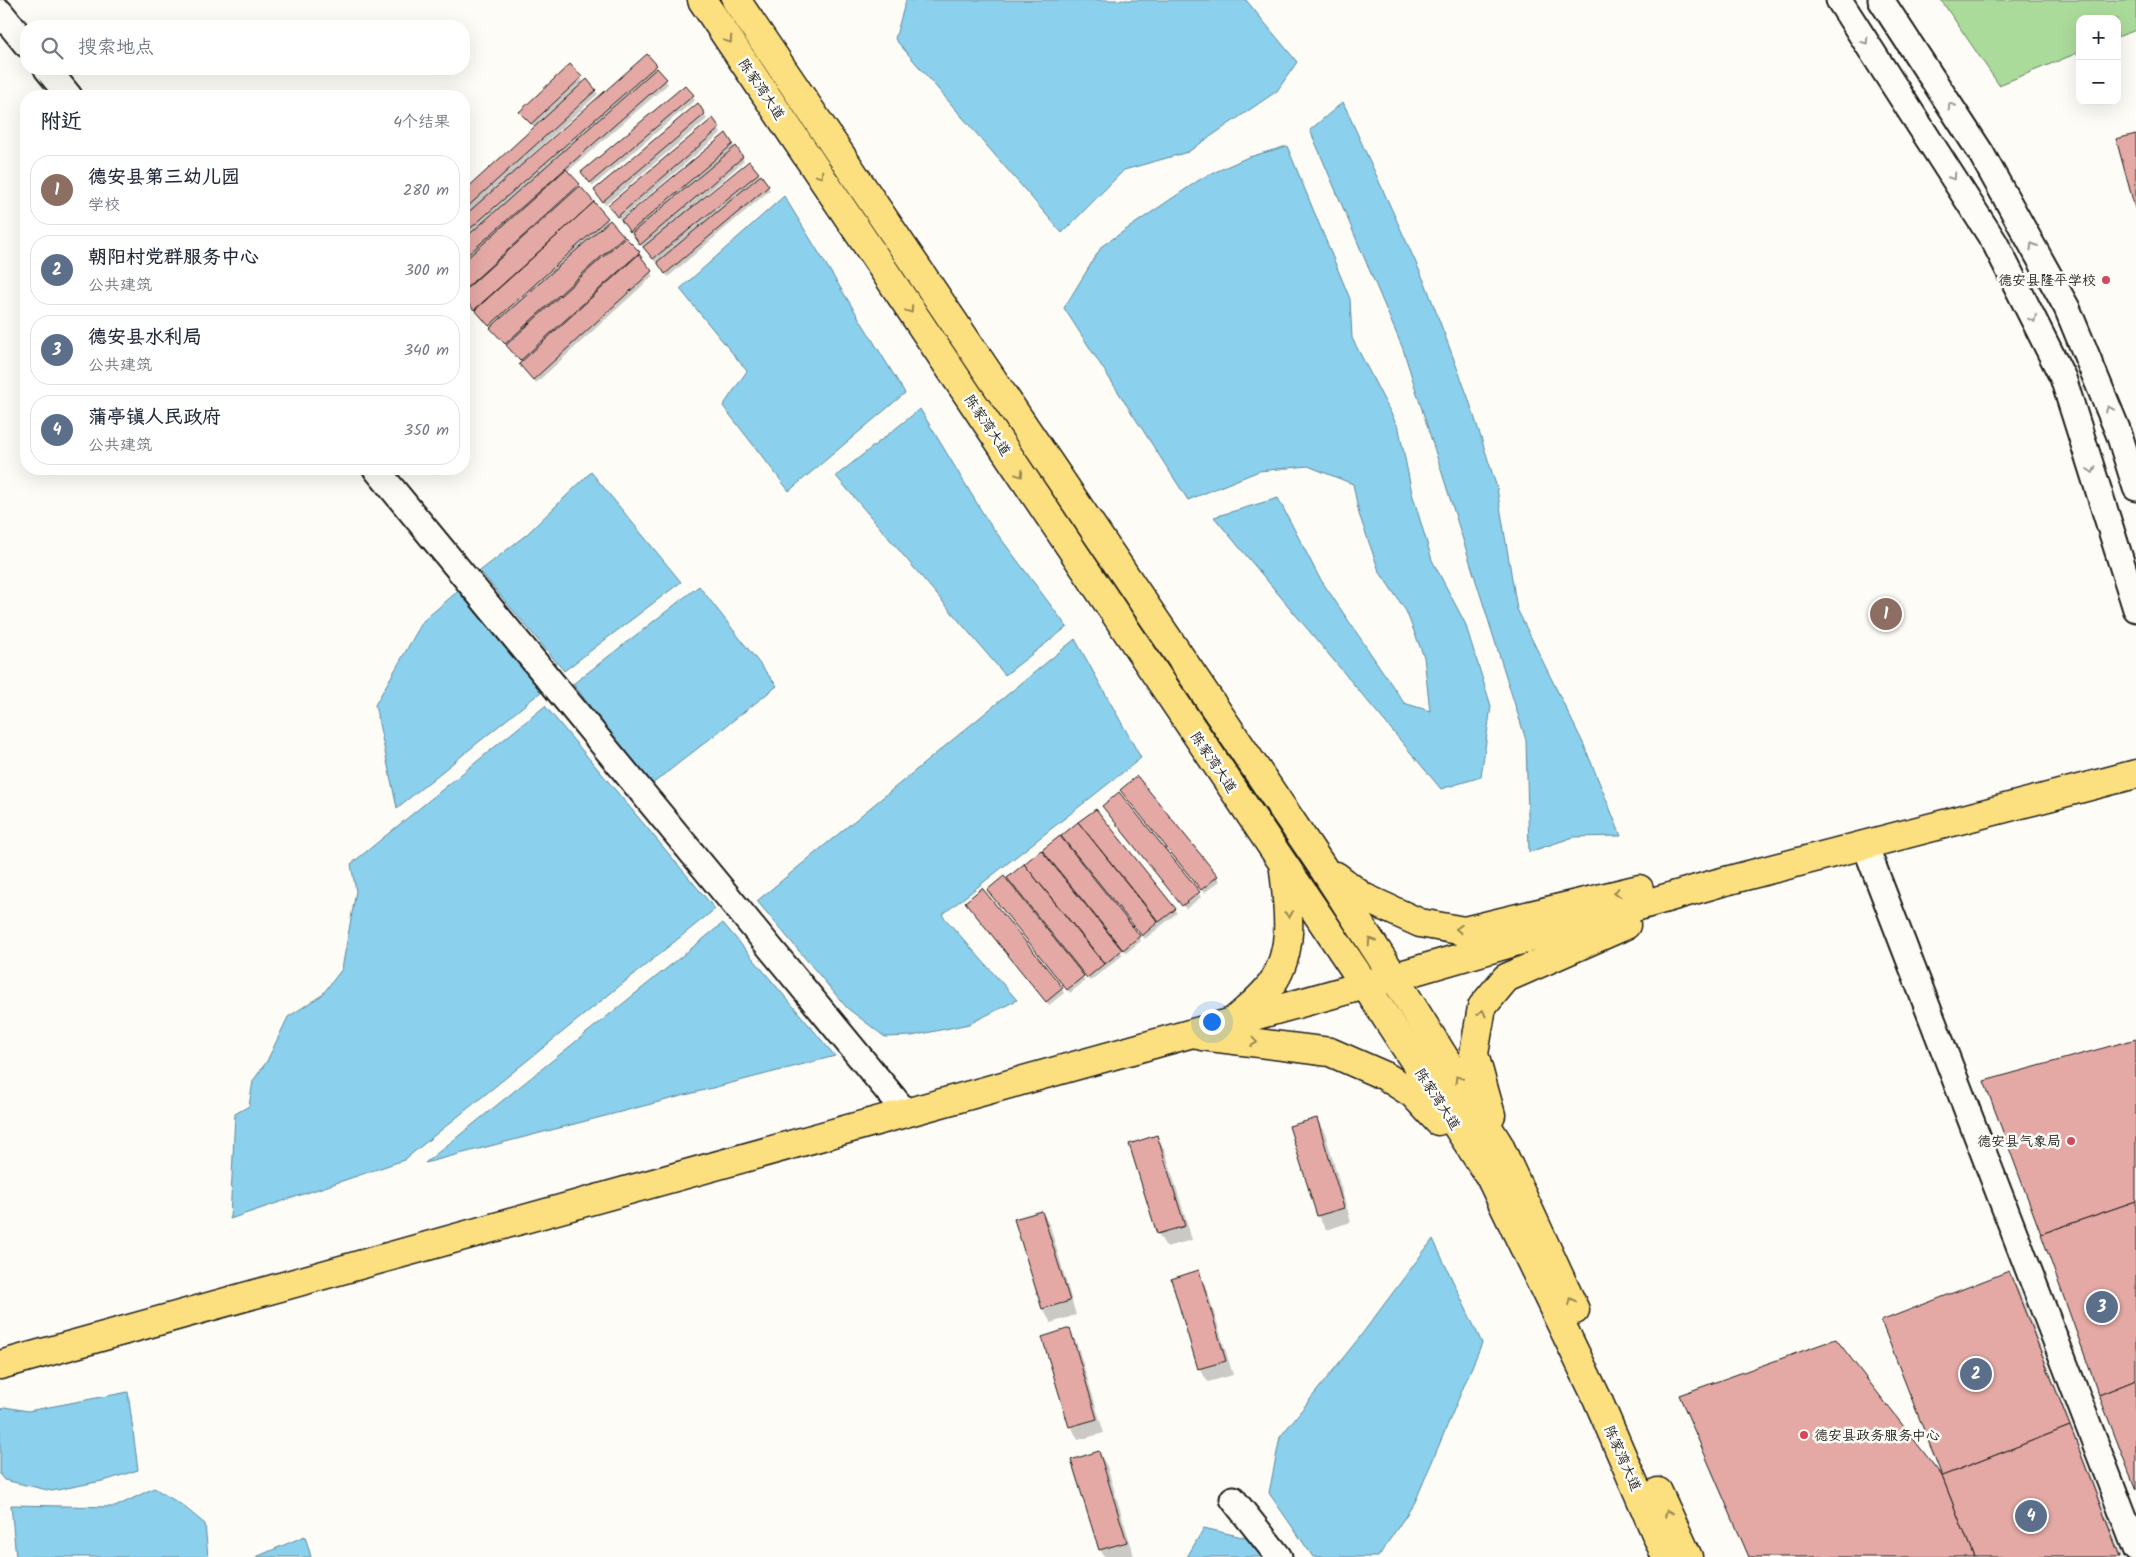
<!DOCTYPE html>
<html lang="zh">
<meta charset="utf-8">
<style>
:root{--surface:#fff;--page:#f2f2f3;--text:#1f2937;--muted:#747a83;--line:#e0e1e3;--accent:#0b8043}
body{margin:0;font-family:Kalam,"LXGW WenKai TC",sans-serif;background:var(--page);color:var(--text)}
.controls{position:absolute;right:15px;top:15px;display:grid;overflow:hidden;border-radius:10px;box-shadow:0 5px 20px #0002}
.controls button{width:45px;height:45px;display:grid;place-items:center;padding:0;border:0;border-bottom:1px solid var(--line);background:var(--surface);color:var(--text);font:25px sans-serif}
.you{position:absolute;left:1211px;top:1021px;width:18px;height:18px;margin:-12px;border:4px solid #fff;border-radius:50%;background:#1a73e8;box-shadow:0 0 0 8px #1a73e833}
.badge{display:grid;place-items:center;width:32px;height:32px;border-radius:50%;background:var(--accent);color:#fff;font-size:16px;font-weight:700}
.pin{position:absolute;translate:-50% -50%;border:2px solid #fff;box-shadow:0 1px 5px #0006}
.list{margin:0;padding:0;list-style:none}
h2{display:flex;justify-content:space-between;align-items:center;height:65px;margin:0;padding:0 20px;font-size:21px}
h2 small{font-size:16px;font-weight:400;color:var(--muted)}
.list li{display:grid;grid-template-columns:32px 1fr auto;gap:15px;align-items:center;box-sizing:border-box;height:70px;margin:0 10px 10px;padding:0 10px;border:1px solid var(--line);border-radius:20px}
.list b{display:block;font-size:19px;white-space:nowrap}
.list p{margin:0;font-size:16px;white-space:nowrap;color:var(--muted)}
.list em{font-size:16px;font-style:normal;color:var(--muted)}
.icon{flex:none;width:28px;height:28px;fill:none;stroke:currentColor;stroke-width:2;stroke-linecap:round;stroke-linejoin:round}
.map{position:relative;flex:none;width:2136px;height:1557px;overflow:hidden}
.search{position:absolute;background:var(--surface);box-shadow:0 5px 20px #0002;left:20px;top:20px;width:450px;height:55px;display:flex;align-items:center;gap:12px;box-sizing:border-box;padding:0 18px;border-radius:20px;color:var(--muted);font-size:19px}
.panel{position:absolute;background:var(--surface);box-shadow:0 5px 20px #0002;left:20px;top:90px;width:450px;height:385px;border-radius:20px}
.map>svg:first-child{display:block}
.green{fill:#abdb9b;stroke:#647c5c}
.water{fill:#8bd0ec;stroke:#5f8899}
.shadow{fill:#0003}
.building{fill:#e4a9a4;stroke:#1c1c1c}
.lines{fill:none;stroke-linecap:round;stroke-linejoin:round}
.minor-casing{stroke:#1c1c1c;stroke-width:29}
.major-casing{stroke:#1c1c1c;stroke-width:31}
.minor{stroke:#fdfcf7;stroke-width:25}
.major{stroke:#fce080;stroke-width:28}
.oneway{stroke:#978853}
.oneway2{stroke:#989794}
.poi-dot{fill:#d1495b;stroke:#fdfcf7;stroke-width:2}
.labels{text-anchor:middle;stroke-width:5;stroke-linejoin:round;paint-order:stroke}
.street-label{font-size:14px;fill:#1c1c1c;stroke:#fdfcf7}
.poi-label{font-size:14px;fill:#1c1c1c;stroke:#fdfcf7;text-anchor:end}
</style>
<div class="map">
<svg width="2136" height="1557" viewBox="0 0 2136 1557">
<rect width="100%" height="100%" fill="#fdfcf7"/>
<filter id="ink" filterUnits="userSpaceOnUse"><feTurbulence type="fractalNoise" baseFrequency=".02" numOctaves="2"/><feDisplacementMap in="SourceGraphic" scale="10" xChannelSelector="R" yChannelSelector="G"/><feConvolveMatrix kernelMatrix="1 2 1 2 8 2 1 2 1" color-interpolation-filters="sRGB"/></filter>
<g filter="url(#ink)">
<polygon class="green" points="1941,0 2136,0 2136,30 2117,37 2117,19 2080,19 2080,52 1999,85"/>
<g class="water">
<polygon points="906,0 1246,0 1297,62 1277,91 1188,152 1124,170 1062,233 895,39"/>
<polygon points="1343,102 1426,285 1468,397 1497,488 1517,609 1584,745 1621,836 1574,837 1529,852 1526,740 1403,349 1310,130"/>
<polygon points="1287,146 1350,299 1352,338 1399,429 1412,493 1432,560 1465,623 1491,706 1481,777 1441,789 1214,517 1278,498 1319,577 1404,703 1430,711 1424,657 1406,611 1379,571 1359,514 1353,484 1308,466 1259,471 1188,500 1064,308 1102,246 1202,178 1246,158"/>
<polygon points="784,196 905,393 789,491 723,406 747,371 680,289"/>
<polygon points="920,409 987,520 1067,627 1005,675 836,476"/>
<polygon points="591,472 681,582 564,671 480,571 527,534"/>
<polygon points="699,586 777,686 651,785 573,684"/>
<polygon points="458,591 542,691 397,808 375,705 423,621"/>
<polygon points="1075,639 1141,758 942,915 1017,1000 969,1024 912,1036 885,1037 847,1008 757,901"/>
<polygon points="545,706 715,909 404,1160 230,1219 235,1114 249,1106 253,1081 267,1061 288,1017 322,995 342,969 356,891 351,864"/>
<polygon points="723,923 835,1056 425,1163"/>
<polygon points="1433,1239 1482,1343 1415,1502 1378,1557 1313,1557 1269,1493 1280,1437 1359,1338"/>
<polygon points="128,1392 138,1470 107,1480 52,1491 4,1480 0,1475 0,1410 5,1407 28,1411"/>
<polygon points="154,1488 182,1505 205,1524 208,1557 16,1557 11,1505 115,1507"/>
<polygon points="1204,1528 1251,1539 1264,1557 1187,1557"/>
<polygon points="305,1536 311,1557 256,1557"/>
</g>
<g class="shadow">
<polygon points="656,66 668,84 567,172 609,222 639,253 653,276 536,383 508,346 464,298 464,193 535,128 523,116 581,78 584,84 595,90 598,94 524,162 525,163"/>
<polygon points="685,87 695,100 593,186 582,172"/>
<polygon points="698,105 707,119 605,205 598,195"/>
<polygon points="712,119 721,133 620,220 612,209"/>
<polygon points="726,135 744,161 703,197 705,199 758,173 770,190 668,277 658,261 656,263 644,247 643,248 625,224"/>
<polygon points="1137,778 1217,877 1220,881 1204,893 1124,794"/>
<polygon points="1095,810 1177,913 1145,939 1063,836"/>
<polygon points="1106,810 1198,893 1201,897 1186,909"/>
<polygon points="1059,838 1139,937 1141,941 1126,953 1046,854"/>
<polygon points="1041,852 1123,955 1090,981 1008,878"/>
<polygon points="1004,878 1085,981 1070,993 991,894"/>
<polygon points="969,906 1062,989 1064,993 1049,1005"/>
<polygon points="1317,1119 1325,1133 1351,1222 1326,1230 1318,1216 1291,1127"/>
<polygon points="1157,1137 1165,1150 1192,1240 1166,1247 1158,1233"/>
<polygon points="1042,1212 1050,1226 1076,1315 1051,1323 1043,1309 1016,1220"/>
<polygon points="1198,1272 1206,1286 1233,1375 1208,1382 1200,1369 1172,1280"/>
<polygon points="2009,1273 2019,1291 2122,1557 1750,1557 1945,1481"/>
<polygon points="1069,1330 1077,1344 1104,1433 1078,1440 1071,1426"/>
<polygon points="1099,1453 1107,1466 1134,1556 1105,1557 1100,1550"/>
</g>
<g class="building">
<polygon points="647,54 657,65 464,234 464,216"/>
<polygon points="570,64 582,77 531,124 519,112"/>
<polygon points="657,68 667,79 464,258 464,239"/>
<polygon points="587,79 596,90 464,210 464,191"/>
<polygon points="685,85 694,95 590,183 581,172"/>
<polygon points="698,103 705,114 602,202 594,190"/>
<polygon points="713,118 720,128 617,217 608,205"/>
<polygon points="726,133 733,144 630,232 621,220"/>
<polygon points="2136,134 2136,212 2116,139"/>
<polygon points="736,146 743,157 640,245 632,233"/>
<polygon points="749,161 759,173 653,259 643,247"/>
<polygon points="566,169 580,184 464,290 464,261"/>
<polygon points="761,175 769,186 665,274 657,262"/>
<polygon points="580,186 594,202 474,310 464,298 464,291"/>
<polygon points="594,202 608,218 489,326 475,310"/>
<polygon points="610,220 624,236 505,344 490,328"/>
<polygon points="625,237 640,252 520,361 506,345"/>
<polygon points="639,254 652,271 533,380 519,364"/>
<polygon points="1137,776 1218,876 1201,890 1120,790"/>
<polygon points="1119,792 1200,892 1182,906 1102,806"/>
<polygon points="1096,809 1176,909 1159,922 1078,822"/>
<polygon points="1078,822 1158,922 1142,936 1061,836"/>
<polygon points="1060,836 1140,936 1123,950 1042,850"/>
<polygon points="1041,850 1122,950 1105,964 1024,864"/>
<polygon points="1024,864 1104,964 1087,978 1007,878"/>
<polygon points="1004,876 1084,976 1067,990 987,890"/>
<polygon points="982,888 1063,988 1046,1002 965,902"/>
<polygon points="2136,1039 2136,1201 2041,1234 1984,1081"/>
<polygon points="1317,1118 1344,1208 1317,1216 1289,1126"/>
<polygon points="1157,1135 1185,1226 1157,1234 1129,1144"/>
<polygon points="2136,1201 2136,1380 2099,1395 2041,1234"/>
<polygon points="1042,1211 1070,1301 1042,1309 1014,1219"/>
<polygon points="1199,1270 1226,1361 1198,1369 1171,1279"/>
<polygon points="2009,1271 2070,1426 1942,1476 1881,1321"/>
<polygon points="1070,1328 1097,1419 1069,1427 1042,1337"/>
<polygon points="1836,1339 1942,1476 1974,1557 1749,1557 1679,1395"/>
<polygon points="2136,1380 2136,1490 2099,1395"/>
<polygon points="2070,1426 2120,1557 1974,1557 1942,1476"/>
<polygon points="1099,1451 1127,1542 1099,1550 1071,1460"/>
</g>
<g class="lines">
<defs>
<g id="minor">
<polyline points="1839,0 1995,243 2063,378 2136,609"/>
<polyline points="1881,0 1981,153 2067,308 2119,434 2136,488"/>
<polyline points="0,12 26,44"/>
<polyline points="47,69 69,96"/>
<polyline points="376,469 906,1113"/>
<polyline points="1865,845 2136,1549"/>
<polyline points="1233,1499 1279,1557"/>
</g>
<g id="major">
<polyline points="702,0 1365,985 1490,1177 1597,1398 1666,1557"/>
<polyline points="736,0 1321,865 1394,977 1499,1145 1575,1310"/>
<polyline points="1336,876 1363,897 1420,923 1464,931 1639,889"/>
<path d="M1235,1020c12,-11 29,-24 38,-38 22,-34 15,-75 11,-112"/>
<polyline points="1202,1036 1330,1052 1385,1076 1413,1094 1438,1121"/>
<polyline points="1491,1115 1474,1054 1482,1007 1506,978 1626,925"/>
<polyline points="0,1365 1394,977 1718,883 2136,774"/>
<polyline points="1658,1492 1688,1557"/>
</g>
</defs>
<use href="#minor" class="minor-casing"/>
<use href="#major" class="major-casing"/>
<use href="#minor" class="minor"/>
<use href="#major" class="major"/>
</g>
<defs><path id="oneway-chevron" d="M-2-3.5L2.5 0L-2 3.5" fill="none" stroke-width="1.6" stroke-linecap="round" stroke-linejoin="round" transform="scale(1.25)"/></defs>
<g class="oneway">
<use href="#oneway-chevron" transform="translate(729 40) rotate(56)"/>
<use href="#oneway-chevron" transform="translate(820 175) rotate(56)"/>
<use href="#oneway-chevron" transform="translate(910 310) rotate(56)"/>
<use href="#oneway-chevron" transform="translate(1020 474) rotate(56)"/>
<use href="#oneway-chevron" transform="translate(1617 893) rotate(166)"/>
<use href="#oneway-chevron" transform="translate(1289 914) rotate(84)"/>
<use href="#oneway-chevron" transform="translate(1459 929) rotate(-176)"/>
<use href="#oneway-chevron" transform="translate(1371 941) rotate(-123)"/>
<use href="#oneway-chevron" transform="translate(1482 1013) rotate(-76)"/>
<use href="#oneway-chevron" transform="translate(1254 1042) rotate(7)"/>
<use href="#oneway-chevron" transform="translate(1458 1079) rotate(-122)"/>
<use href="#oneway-chevron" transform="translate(1571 1301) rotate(-115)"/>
<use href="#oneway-chevron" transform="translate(1668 1513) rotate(-115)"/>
</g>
<g class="oneway2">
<use href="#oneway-chevron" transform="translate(1865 41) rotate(57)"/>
<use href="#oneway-chevron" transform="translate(1951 106) rotate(-123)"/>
<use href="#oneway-chevron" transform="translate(1953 177) rotate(57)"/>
<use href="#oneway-chevron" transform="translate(2033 246) rotate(-119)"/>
<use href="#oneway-chevron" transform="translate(2033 319) rotate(64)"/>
<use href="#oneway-chevron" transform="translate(2109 409) rotate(-112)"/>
<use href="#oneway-chevron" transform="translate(2092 470) rotate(72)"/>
</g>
</g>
<g class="poi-dot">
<circle cx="2106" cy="280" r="5"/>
<circle cx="2071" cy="1141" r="5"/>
<circle cx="1804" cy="1435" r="5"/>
</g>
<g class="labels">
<g class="street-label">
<text transform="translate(762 89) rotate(56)" y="5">陈家湾大道</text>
<text transform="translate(988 425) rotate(56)" y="5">陈家湾大道</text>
<text transform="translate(1214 762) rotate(56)" y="5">陈家湾大道</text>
<text transform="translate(1438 1099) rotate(57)" y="5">陈家湾大道</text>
<text transform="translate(1623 1458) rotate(66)" y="5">陈家湾大道</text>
</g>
<g class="poi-label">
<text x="2096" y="285">德安县隆平学校</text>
<text x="2061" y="1146">德安县气象局</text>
<text x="1814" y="1440" text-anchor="start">德安县政务服务中心</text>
</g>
</g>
</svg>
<div class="controls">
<button>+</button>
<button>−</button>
</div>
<div class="you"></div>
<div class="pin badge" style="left:1886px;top:614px;background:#8d6e63">1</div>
<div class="pin badge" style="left:1976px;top:1374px;background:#5c6f8a">2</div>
<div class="pin badge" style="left:2102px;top:1307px;background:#5c6f8a">3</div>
<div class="pin badge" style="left:2031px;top:1516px;background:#5c6f8a">4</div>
<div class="search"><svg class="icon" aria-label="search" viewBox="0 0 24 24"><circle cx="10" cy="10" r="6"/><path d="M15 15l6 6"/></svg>搜索地点</div>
<section class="panel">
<h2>附近<small>4个结果</small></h2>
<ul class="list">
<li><span class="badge" style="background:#8d6e63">1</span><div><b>德安县第三幼儿园</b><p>学校</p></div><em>280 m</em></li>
<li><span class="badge" style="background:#5c6f8a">2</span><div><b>朝阳村党群服务中心</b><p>公共建筑</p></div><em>300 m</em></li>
<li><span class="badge" style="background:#5c6f8a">3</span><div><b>德安县水利局</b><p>公共建筑</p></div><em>340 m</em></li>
<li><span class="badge" style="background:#5c6f8a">4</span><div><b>蒲亭镇人民政府</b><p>公共建筑</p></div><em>350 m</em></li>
</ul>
</section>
</div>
